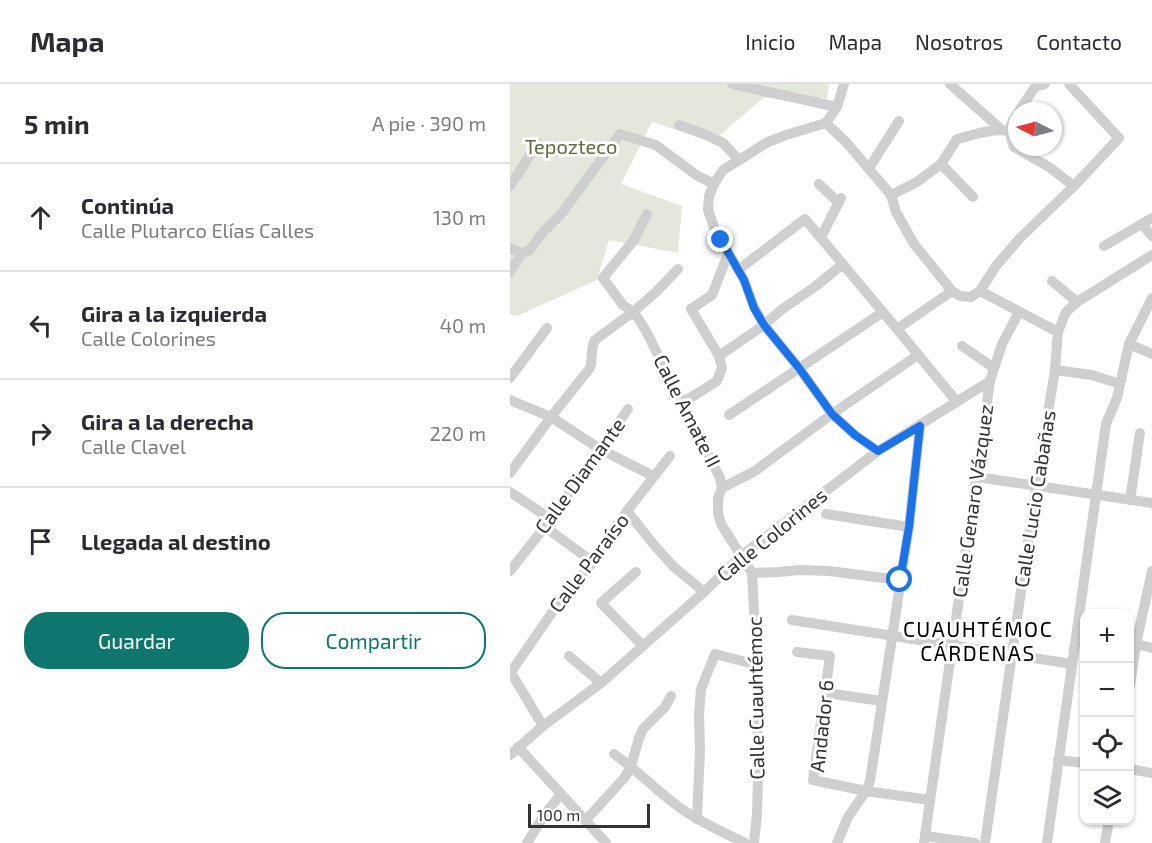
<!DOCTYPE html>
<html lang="es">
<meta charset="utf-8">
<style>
:root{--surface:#fff;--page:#f7f7f7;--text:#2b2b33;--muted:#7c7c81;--line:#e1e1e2;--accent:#0f766e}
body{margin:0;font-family:"Exo 2",sans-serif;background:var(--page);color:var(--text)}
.controls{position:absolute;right:18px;bottom:18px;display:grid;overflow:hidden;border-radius:12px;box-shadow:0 2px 4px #0004}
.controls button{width:54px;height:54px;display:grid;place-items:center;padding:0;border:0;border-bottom:2px solid var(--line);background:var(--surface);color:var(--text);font:30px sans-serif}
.compass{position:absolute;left:498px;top:18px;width:54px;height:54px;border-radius:50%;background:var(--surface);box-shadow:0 2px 4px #0004;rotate:276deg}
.scale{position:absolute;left:18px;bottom:15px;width:122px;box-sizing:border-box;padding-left:6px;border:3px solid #323232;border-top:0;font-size:16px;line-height:21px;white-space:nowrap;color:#323232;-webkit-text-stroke:4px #fff;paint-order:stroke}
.stop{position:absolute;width:18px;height:18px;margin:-14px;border:4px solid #1a73e8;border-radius:50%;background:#fff}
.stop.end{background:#1a73e8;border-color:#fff;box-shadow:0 2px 6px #0008}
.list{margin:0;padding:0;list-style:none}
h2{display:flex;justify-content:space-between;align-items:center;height:78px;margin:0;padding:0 24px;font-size:26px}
h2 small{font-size:20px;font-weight:400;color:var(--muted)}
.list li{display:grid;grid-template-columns:39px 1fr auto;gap:18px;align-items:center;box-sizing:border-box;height:108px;padding:0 24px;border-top:2px solid var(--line)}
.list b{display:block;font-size:22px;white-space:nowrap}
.list p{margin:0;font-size:20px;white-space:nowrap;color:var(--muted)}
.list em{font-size:20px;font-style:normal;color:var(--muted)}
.actions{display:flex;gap:12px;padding:18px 24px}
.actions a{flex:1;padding:14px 0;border:2px solid var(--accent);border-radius:24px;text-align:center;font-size:21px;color:var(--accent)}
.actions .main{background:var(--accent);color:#fff}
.icon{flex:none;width:33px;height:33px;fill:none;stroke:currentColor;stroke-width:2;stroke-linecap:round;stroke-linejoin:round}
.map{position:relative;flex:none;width:642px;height:759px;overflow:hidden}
header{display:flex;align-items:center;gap:36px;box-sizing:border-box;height:84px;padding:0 30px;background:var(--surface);border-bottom:2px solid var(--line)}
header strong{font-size:28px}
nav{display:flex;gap:33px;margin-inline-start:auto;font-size:21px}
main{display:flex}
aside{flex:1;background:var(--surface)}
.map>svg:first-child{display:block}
.green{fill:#e4e8dc}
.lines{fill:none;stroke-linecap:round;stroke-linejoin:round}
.minor{stroke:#cfcfcf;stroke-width:10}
.route{stroke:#1a73e8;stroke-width:8}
.labels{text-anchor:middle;stroke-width:6;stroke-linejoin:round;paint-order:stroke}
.park-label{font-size:20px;fill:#5e6c41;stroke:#fff}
.street-label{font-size:20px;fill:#323232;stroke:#fff}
.neighbourhood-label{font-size:21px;letter-spacing:1.5px;fill:#000;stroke:#fff}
</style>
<header>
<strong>Mapa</strong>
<nav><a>Inicio</a><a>Mapa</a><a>Nosotros</a><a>Contacto</a></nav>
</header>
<main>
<aside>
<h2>5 min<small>A pie · 390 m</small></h2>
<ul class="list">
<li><svg class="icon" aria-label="ahead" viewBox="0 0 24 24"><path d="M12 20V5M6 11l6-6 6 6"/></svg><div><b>Continúa</b><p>Calle Plutarco Elías Calles</p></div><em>130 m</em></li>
<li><svg class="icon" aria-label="left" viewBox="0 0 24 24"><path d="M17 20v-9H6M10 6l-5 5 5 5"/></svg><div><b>Gira a la izquierda</b><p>Calle Colorines</p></div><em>40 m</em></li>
<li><svg class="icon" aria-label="right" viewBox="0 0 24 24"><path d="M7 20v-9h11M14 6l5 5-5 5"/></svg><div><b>Gira a la derecha</b><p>Calle Clavel</p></div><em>220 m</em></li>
<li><svg class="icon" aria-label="arrive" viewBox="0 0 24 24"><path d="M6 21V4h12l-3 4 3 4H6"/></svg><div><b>Llegada al destino</b></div></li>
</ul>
<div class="actions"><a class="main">Guardar</a><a>Compartir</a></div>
</aside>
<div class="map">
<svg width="642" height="759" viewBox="0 0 642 759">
<rect width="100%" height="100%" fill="#fff"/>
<polygon class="green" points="0,0 319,0 317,14 253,14 202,58 142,38 111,100 172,122 168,169 99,156 87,196 7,232 0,230"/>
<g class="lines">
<g class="minor">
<polyline points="222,0 327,23"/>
<polyline points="440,0 492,46"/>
<polyline points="509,27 525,3 535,0"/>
<polyline points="316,39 336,58 381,111 386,128 404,160 442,207 450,212 461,213 470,207 486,182 510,154 564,102 609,54 559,0"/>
<polyline points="316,39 276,51 258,58 213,86 204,100 199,112 198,126 204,143 234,196 244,223 254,241 289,284 322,330 345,351 368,367"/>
<polyline points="316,39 327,23 334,0"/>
<polyline points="169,41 194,50 213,59 229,76"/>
<polyline points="499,47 504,63 539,83 564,102"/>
<polyline points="499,47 503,36 507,30"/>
<polyline points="431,80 463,113"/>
<polyline points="359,84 389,37"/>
<polyline points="309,100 329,119"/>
<polyline points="0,102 28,59"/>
<path d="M381,111l26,-13 24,-18 16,-25c17,-4 35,-11 52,-8"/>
<polyline points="137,130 124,156 93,194 113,221 123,228 128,234 136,247 210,394 212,404 208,414 208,429 211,440 242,489 247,581 248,693 247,730 244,759"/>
<polyline points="632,140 642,152"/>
<polyline points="311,153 331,114"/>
<polyline points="594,162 642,134"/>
<polyline points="0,164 12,169 19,167 33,148 52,129 110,50 146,61 186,91 204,100"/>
<polyline points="228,186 295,135 387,245 447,318"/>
<polyline points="0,188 12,169"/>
<polyline points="542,197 567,218"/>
<polyline points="470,207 548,248"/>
<polyline points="387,245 442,207"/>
<polyline points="619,260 642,270"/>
<polyline points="452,262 484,284"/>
<polyline points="209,272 254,241 271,226 306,202 333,180"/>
<polyline points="545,286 582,291 610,300"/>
<polyline points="0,294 37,244"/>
<polyline points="0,316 41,333 90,365 143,392"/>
<polyline points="172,319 207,297 212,284 209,272 181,225 202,211 218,170"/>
<polyline points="219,331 373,228"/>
<path d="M0,389l41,-56 39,-49c3,-10 0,-19 5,-28l38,-28 23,-20 22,-23"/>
<polyline points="467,393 642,419"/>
<polyline points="212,404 245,387 322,330 408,271"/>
<polyline points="0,408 41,435"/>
<polyline points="620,416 630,349"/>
<polyline points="117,427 144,461 164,483 194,508"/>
<polyline points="316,430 399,443"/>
<polyline points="35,443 83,478"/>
<polyline points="0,487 41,435 118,325"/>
<polyline points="126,488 91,519 133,562"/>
<polyline points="242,489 269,488 290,486 319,487 390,496"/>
<polyline points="282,536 562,580"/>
<polyline points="626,560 642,564"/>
<polyline points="287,568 320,572 303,696 356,707 420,716"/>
<polyline points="59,572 91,599"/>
<polyline points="0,587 33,642"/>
<polyline points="1,588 52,514 83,478 117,427 160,372"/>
<polyline points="620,602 626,560 642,487"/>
<polyline points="316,609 372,617"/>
<polyline points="8,663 96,759"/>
<path d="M104,670c23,16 43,37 65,53 20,15 44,25 66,36"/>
<polyline points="0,671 33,642 91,599 194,508 231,472 368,367 480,297"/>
<polyline points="548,676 574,679"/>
<polyline points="620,685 642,689"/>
<polyline points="187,735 190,666 189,631 191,605 205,570 247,581"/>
<polyline points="76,736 115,693 121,682 129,654 133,645 155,623 161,612"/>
<polyline points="415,752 465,759"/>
<polyline points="17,759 35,730 51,710"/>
<polyline points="327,759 338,733 356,707 360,697 399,443 410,342"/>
<polyline points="414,759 480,297 492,260 509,228"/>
<polyline points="475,759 526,402 545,286 548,248 556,228 567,218 642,171"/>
<polyline points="537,759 596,340 607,314 619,260 642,214"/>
<polyline points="595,759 599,736"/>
</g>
</g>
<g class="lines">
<polyline class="route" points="211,156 234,196 244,224 254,241 289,284 322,330 345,351 368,367 410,342 399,443 390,496"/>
</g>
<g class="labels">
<g class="park-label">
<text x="61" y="70">Tepozteco</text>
</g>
<g class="street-label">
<text transform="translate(177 327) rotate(63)" y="7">Calle Amate II</text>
<text transform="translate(70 392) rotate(-54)" y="7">Calle Diamante</text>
<text transform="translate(525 415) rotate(-81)" y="7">Calle Lucio Cabañas</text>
<text transform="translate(463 417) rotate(-82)" y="7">Calle Genaro Vázquez</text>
<text transform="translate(262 451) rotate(-39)" y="7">Calle Colorines</text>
<text transform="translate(79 479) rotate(-53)" y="7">Calle Paraíso</text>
<text transform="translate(246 614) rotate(-91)" y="7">Calle Cuauhtémoc</text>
<text transform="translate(312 642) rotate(-84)" y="7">Andador 6</text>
</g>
<g class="neighbourhood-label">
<text x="468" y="553">CUAUHTÉMOC<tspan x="468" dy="24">CÁRDENAS</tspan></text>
</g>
</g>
</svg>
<div class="controls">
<button>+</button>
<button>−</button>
<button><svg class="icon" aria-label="locate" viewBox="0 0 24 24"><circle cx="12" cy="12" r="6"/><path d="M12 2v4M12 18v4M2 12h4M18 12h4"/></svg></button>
<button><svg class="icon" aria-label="layers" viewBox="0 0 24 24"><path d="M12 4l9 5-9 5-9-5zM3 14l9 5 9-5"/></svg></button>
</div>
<svg class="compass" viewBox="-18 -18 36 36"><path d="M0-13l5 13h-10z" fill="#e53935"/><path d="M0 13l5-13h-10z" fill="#7c7c81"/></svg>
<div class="scale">100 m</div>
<div class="stop" style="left:390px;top:496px"></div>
<div class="stop end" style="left:211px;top:156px"></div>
</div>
</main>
